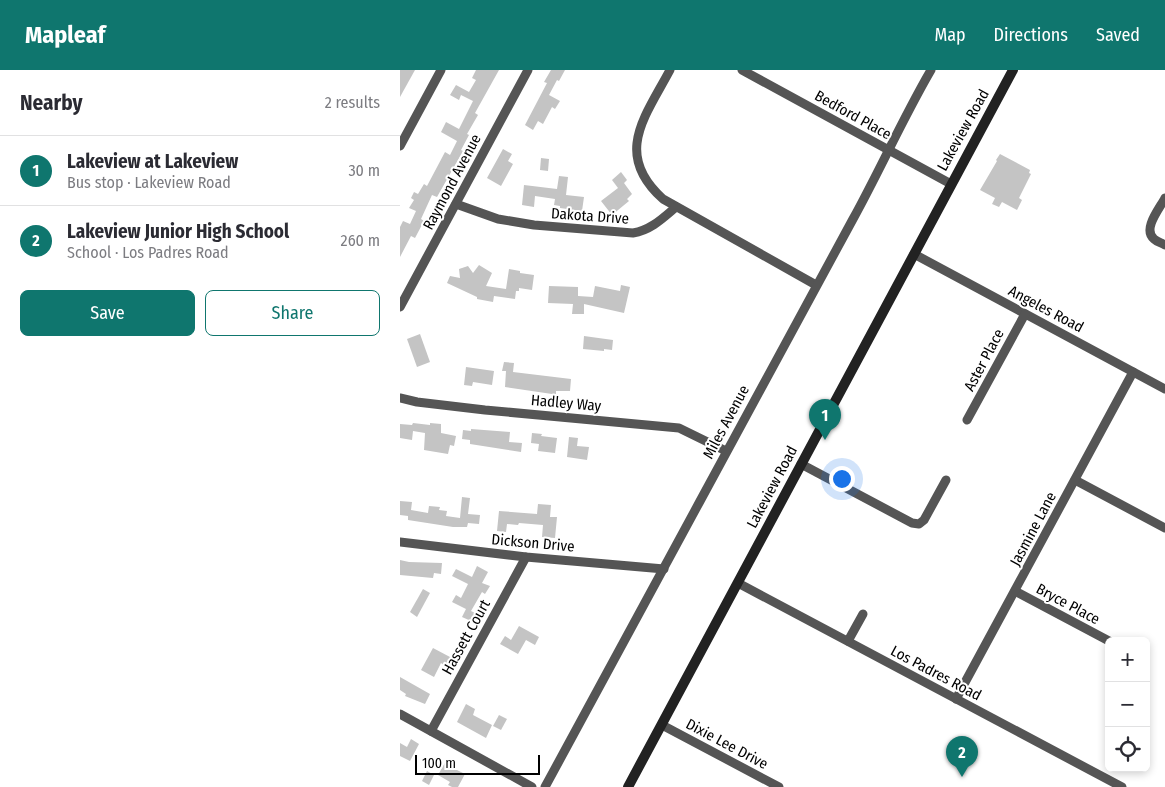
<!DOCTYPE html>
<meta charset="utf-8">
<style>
:root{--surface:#fff;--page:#f2f2f3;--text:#2b2b33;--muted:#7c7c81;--line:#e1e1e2;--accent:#0f766e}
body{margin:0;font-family:"Fira Sans Condensed",sans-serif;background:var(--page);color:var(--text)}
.controls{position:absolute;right:15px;bottom:15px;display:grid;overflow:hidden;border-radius:8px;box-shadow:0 2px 8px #0003}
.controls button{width:45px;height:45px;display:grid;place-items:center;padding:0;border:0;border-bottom:1px solid var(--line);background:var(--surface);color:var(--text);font:25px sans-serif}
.scale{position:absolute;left:15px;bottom:12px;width:125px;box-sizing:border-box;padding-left:5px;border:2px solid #000;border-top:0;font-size:14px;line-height:18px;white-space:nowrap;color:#000;-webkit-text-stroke:4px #fff;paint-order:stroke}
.you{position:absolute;left:441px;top:408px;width:18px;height:18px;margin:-12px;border:4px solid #fff;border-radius:50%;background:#1a73e8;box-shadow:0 0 0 8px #1a73e833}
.badge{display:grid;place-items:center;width:32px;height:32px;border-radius:50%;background:var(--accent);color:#fff;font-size:16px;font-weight:700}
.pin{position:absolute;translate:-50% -41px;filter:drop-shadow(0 1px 2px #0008)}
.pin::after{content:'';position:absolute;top:26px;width:18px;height:15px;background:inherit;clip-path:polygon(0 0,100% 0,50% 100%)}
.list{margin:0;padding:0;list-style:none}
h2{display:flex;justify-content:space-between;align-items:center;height:65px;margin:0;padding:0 20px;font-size:21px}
h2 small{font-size:16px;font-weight:400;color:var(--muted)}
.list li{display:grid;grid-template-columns:32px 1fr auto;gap:15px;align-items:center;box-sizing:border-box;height:70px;padding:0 20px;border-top:1px solid var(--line)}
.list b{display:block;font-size:19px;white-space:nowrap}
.list p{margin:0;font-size:16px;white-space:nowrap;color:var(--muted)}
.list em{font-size:16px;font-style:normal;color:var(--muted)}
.actions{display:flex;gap:10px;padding:15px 20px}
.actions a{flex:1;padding:11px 0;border:1px solid var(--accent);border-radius:8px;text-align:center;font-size:18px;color:var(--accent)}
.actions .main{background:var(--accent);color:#fff}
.icon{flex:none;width:28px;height:28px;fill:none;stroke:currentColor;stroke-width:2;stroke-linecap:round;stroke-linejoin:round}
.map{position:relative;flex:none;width:765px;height:717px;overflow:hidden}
header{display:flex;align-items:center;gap:30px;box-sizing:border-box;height:70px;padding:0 25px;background:var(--accent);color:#fff}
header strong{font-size:24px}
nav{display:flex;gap:28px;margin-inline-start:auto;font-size:18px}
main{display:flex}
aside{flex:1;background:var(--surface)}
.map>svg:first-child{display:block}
.building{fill:#c4c4c4}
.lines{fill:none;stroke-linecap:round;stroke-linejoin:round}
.street{stroke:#555;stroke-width:9}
.secondary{stroke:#222;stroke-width:10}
.labels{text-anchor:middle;stroke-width:4;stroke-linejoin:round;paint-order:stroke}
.street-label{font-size:15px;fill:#000;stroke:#fff}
</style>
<header>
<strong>Mapleaf</strong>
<nav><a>Map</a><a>Directions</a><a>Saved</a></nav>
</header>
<main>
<aside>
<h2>Nearby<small>2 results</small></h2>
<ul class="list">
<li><span class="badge">1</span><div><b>Lakeview at Lakeview</b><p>Bus stop · Lakeview Road</p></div><em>30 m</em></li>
<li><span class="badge">2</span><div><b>Lakeview Junior High School</b><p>School · Los Padres Road</p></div><em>260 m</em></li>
</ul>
<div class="actions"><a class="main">Save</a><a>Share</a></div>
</aside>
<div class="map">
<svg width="765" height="717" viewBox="0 0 765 717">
<rect width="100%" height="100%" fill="#fff"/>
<g class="building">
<polygon points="0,0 15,0 0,27"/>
<polygon points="76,0 99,0 75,43 78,45 67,64 69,65 61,80 63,81 37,127 32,125 21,149 24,151 15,168 11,166 0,187 0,157 3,151 10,154 16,141 9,138 14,130 11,128 14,122 18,124 24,114 27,116 45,82 50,85 57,71 41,62 46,52 59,59 73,31 61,25 59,30 50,25 56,15 69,22 76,10 72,8"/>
<polygon points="151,0 165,0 159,11 157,10 149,25 160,31 155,39 152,37 143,54 138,51 133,60 125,55 147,13 144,12"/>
<polygon points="103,79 112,84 108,91 113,94 101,116 87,108"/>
<polygon points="600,84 630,100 629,103 631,104 619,128 622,130 617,140 602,132 599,137 592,134 595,128 580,120 597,91 596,90"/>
<polygon points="141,88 149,89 148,101 140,100"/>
<polygon points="221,102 227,110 224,113 232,124 227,129 229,131 212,145 201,131 218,118 212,110"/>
<polygon points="159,106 168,107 166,125 184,127 182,141 160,138 160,136 154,135 155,129 135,126 134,137 122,135 124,115 157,119"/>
<polygon points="79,195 92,203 86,216 106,219 109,199 120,201 120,203 134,205 132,220 119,218 119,221 116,221 115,229 94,226 93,232 77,229 77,227 47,213 50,206 60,208 59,199 68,196 73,203"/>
<polygon points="221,215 230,217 224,243 184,234 184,244 172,244 173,234 148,233 149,216 178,217 178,226 193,227 195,216 220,221"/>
<polygon points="20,264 30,292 17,297 7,269"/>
<polygon points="184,266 213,270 212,280 204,279 204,281 183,279"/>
<polygon points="104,292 114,293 113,302 171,309 170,321 156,321 156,324 152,324 105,317 106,301 102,301"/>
<polygon points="66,297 94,301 92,315 73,312 72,316 64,315"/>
<polygon points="13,353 30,355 30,353 41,354 41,363 56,366 54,376 50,375 48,384 24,380 25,363 13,361 12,370 0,368 0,354 12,355"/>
<polygon points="71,359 110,362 109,372 122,373 121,382 70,374 70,370 62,369 63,360 71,361"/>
<polygon points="132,363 142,364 141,366 157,368 155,383 138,381 139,374 131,373"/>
<polygon points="169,367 178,368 177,376 189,377 187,390 167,387"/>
<polygon points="62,427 70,428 68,444 80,445 79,454 68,453 67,457 53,457 8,450 8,446 0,445 0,431 12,432 11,440 28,443 29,436 40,437 39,440 47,441 46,446 60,448"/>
<polygon points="138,434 151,435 150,447 157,447 155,468 142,467 143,455 119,453 118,455 107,454 106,462 97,461 99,441 137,444"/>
<polygon points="0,490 9,492 42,493 41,504 34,503 33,508 0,505"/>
<polygon points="77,496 88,502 82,513 90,516 85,524 82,522 71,541 75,543 71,551 62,547 66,539 52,532 56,525 61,528 68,514 52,506 56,499 72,507"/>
<polygon points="23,519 30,523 17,547 10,542"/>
<polygon points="119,556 139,567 135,575 126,570 118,584 100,574 105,566 111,570"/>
<polygon points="33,578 50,587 45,596 41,593 34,607 21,600"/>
<polygon points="0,607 30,624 25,634 5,626 6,624 0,620"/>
<polygon points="66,634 75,639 73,645 92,655 86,668 57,652"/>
<polygon points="99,645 107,649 101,660 93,656"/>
<polygon points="11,669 19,674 10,691 0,686 0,673 7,677"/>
<polygon points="47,689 56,694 53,698 65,704 58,717 52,717 48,715 50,712 38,705"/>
<polygon points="27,701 34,705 29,715 22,711"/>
</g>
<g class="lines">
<g class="street">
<path d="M270,0c-25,47 -57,84 -7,129l153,86"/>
<polyline points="342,0 551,114"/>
<polyline points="0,76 41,0"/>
<path d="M765,128c-5,10 -23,31 -11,41 3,3 8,4 11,6"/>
<path d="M56,134l42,15 36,6 99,8c18,-3 30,-15 43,-26"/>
<polyline points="514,184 765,319"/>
<polyline points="0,237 128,0"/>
<polyline points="0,328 17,332 85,340 279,358 326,381"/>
<polyline points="567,350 625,244"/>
<polyline points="401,394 512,453 519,454 524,450 546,410"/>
<polyline points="675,410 765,458"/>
<polyline points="0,472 126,487 264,499"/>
<polyline points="338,513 722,717"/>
<polyline points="615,521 709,571"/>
<polyline points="448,571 463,544"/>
<polyline points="556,629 733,302"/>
<polyline points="0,644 132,717"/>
<polyline points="262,655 379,717"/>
<polyline points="31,661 126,487"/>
<path d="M145,717c103,-189 205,-379 308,-568 27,-49 50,-101 78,-149"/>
</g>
<polyline class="secondary" points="228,717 613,0"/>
</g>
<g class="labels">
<g class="street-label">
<text transform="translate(453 45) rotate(29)" y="5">Bedford Place</text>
<text transform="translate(563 60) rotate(-61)" y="5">Lakeview Road</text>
<text transform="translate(52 112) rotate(-62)" y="5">Raymond Avenue</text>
<text transform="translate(190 146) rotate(4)" y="5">Dakota Drive</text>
<text transform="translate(646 239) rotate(28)" y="5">Angeles Road</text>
<text transform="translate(584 290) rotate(-62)" y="5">Aster Place</text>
<text transform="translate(166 333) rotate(5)" y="5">Hadley Way</text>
<text transform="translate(326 352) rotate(-62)" y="5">Miles Avenue</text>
<text transform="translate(372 417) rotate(-62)" y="5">Lakeview Road</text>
<text transform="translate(633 459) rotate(-62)" y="5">Jasmine Lane</text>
<text transform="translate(133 473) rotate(5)" y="5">Dickson Drive</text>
<text transform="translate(668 534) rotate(28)" y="5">Bryce Place</text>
<text transform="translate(66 567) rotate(-61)" y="5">Hassett Court</text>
<text transform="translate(536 603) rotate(28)" y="5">Los Padres Road</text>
<text transform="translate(327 674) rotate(28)" y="5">Dixie Lee Drive</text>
</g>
</g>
</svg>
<div class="controls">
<button>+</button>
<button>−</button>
<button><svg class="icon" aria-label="locate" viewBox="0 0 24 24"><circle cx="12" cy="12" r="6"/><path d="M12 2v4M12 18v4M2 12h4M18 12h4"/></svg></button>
</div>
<div class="scale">100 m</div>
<div class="you"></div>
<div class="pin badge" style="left:425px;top:370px">1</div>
<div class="pin badge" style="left:562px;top:707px">2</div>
</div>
</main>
